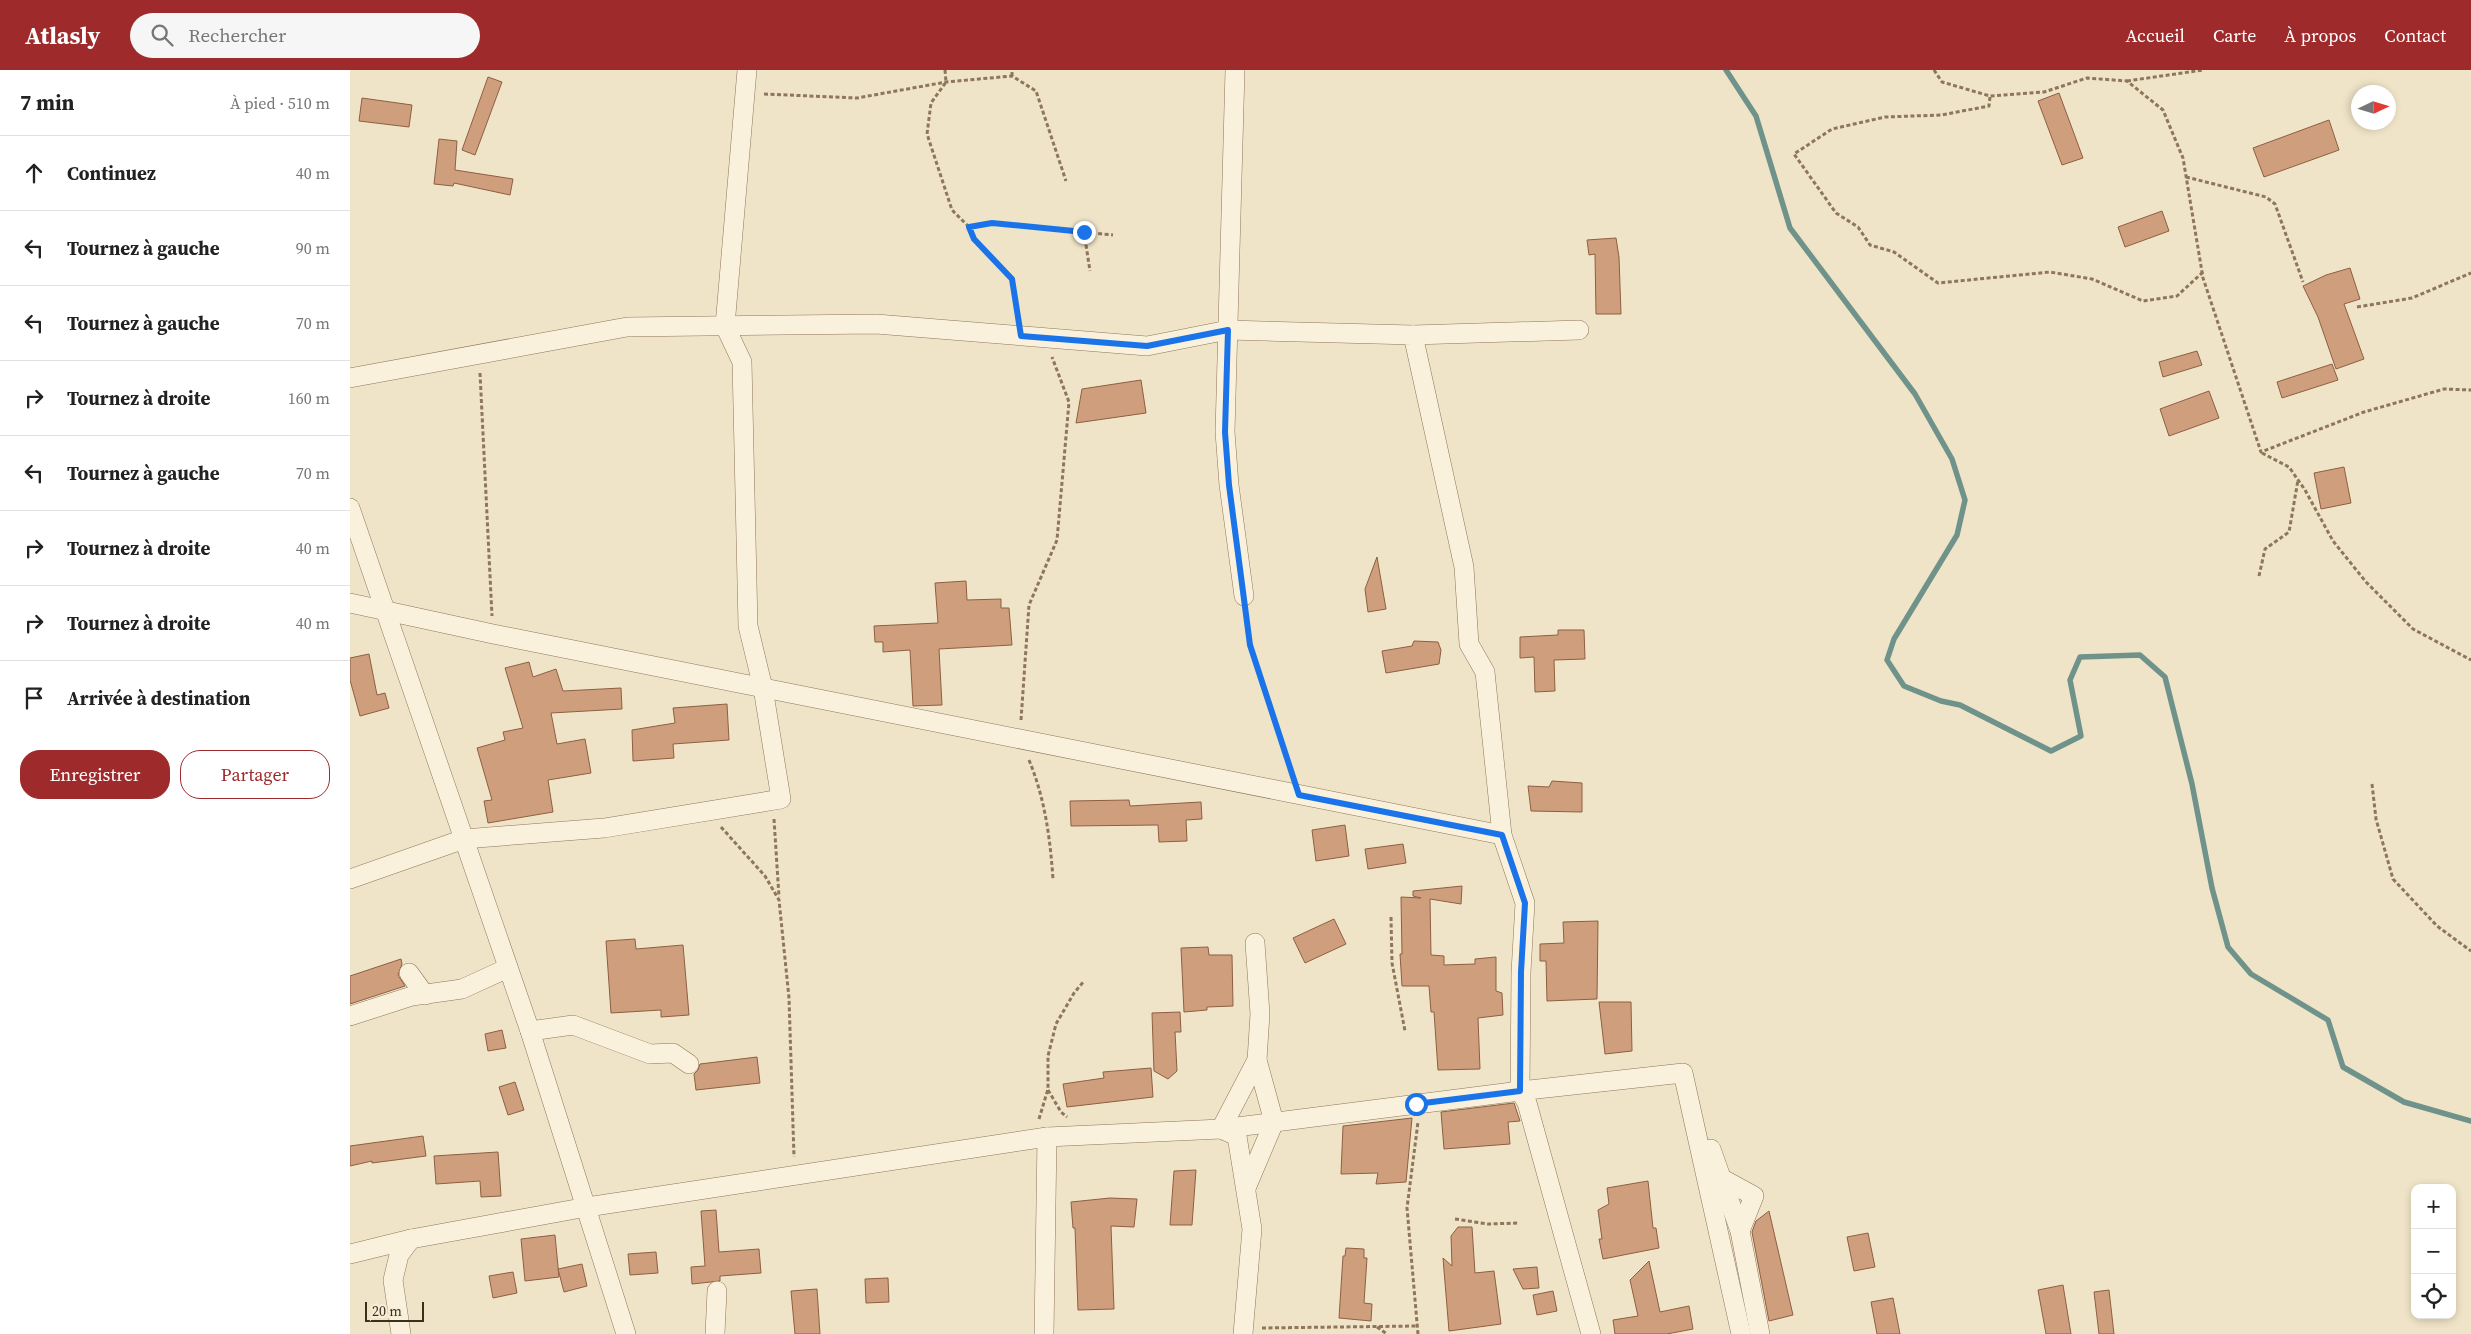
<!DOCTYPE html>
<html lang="fr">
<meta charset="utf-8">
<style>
:root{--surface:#fff;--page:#f6f6f6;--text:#222;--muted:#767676;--line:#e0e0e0;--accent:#9e2a2b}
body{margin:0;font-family:"Source Serif 4",serif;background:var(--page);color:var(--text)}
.controls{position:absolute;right:15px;bottom:15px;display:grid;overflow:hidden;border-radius:10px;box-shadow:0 2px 8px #0003}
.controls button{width:45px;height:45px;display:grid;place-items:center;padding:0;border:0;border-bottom:1px solid var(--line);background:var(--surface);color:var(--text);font:25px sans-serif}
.compass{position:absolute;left:2001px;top:15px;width:45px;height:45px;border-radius:50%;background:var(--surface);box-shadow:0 2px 8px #0003;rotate:86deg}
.scale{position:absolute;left:15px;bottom:12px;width:59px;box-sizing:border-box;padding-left:5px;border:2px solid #3d2e20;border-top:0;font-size:14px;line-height:18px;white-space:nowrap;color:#3d2e20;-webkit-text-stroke:4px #f7eed8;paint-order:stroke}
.stop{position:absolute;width:15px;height:15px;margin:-11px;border:4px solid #1a73e8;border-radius:50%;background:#fff}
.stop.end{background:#1a73e8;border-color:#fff;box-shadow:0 1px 5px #0008}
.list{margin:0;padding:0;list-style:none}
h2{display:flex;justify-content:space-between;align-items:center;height:65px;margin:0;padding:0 20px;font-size:21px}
h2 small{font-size:16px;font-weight:400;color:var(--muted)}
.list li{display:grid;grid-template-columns:32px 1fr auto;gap:15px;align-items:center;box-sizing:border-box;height:75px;padding:0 20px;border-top:1px solid var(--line)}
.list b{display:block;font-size:19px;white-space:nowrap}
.list em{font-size:16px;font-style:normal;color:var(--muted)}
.actions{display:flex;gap:10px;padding:15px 20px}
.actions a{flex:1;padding:11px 0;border:1px solid var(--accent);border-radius:20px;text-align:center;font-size:18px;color:var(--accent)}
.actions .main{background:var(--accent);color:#fff}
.icon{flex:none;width:28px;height:28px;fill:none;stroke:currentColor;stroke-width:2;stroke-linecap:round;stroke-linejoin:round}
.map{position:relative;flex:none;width:2121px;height:1264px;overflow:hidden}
header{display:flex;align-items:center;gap:30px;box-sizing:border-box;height:70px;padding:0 25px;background:var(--accent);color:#fff}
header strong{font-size:24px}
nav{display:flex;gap:28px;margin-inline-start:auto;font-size:18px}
.search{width:350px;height:45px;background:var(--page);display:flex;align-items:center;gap:12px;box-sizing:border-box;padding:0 18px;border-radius:28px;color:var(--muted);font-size:19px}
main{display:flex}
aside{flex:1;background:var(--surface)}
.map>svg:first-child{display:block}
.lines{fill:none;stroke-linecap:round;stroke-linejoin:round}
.stream{stroke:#6f938a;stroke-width:5.5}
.building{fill:#cf9f7d;stroke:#8d5f41}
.minor-casing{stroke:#8d765c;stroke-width:20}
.path{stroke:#8d765c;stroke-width:3;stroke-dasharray:4 2.5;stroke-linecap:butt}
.minor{stroke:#faf1dc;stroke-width:19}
.route{stroke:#1a73e8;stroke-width:6}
</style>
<header>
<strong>Atlasly</strong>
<div class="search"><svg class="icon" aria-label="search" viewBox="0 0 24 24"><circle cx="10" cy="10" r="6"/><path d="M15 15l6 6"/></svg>Rechercher</div>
<nav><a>Accueil</a><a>Carte</a><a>À propos</a><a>Contact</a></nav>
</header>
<main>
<aside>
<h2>7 min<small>À pied · 510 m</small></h2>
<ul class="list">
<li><svg class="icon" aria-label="ahead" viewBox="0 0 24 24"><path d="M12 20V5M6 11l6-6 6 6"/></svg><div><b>Continuez</b></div><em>40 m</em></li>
<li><svg class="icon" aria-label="left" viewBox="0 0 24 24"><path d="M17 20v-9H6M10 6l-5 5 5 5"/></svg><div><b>Tournez à gauche</b></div><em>90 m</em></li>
<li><svg class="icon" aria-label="left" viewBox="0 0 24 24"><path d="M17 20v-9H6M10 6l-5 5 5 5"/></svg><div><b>Tournez à gauche</b></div><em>70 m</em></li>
<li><svg class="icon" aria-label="right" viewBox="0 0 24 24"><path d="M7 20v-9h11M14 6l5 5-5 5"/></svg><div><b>Tournez à droite</b></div><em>160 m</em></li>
<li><svg class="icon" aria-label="left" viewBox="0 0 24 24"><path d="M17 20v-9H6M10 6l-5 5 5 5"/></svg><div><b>Tournez à gauche</b></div><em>70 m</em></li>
<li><svg class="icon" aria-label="right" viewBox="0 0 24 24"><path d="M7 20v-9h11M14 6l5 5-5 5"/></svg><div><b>Tournez à droite</b></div><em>40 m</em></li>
<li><svg class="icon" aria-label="right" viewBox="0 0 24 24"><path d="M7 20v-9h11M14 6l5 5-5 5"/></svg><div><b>Tournez à droite</b></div><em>40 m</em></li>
<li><svg class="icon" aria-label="arrive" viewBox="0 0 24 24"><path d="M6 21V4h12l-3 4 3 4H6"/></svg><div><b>Arrivée à destination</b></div></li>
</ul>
<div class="actions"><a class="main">Enregistrer</a><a>Partager</a></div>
</aside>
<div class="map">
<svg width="2121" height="1264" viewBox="0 0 2121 1264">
<rect width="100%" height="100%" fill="#f0e4c8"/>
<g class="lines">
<polyline class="stream" points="1376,0 1406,46 1440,158 1565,324 1602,389 1615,430 1607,465 1544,569 1537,590 1554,616 1591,631 1610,635 1701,681 1731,666 1720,610 1730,587 1790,585 1815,607 1842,714 1862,818 1878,877 1901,904 1978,950 1993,997 2054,1032 2121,1051"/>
</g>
<g class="building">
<polygon points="138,7 152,12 125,85 112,80"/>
<polygon points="1709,23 1733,88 1712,95 1688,31"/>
<polygon points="12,28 62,35 59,57 9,51"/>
<polygon points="1979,50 1989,80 1914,107 1903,78"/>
<polygon points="89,69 107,71 105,100 163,109 160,125 104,113 103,116 84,114"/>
<polygon points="1812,141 1819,161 1775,177 1768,157"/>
<polygon points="1266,168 1269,187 1271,244 1246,244 1245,184 1239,185 1237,170"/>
<polygon points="2000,198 2010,229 1994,234 2014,289 1986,299 1968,247 1953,216 1976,205"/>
<polygon points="1847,281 1852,295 1813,307 1809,292"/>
<polygon points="1982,294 1988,310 1932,328 1927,312"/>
<polygon points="791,310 796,343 726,353 732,319"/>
<polygon points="1859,321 1869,348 1819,366 1810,339"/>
<polygon points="1994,397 2001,433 1971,439 1964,403"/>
<polygon points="1027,487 1036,539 1018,542 1015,519"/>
<polygon points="616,511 617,530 651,529 651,538 659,538 662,575 589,579 592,635 563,636 560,580 533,582 533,572 525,572 524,556 588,553 585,513"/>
<polygon points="1208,560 1234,560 1235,589 1204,590 1205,621 1185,622 1184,587 1170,588 1170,567 1208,565"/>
<polygon points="1064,571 1088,572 1091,580 1089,594 1036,603 1032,581 1062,576"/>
<polygon points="19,584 27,625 35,623 39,638 10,646 0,610 0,588"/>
<polygon points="179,592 183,607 206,599 213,621 271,618 272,639 201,643 207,674 235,669 241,703 198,710 203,742 138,753 134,731 142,730 127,678 155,670 153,662 173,658 155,598"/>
<polygon points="377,634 379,670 323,674 324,688 283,691 282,660 325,653 323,638"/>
<polygon points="1202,711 1232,713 1232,742 1181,741 1178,716 1199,717"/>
<polygon points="779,730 780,736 851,732 852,749 836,750 837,771 809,772 808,755 721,756 720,731"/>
<polygon points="995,755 999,786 966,791 962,760"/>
<polygon points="1053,774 1056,793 1018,799 1015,779"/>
<polygon points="1112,816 1111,834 1080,829 1081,885 1094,886 1094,895 1125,894 1125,889 1146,887 1146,921 1152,923 1153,945 1128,948 1130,999 1088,1000 1084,942 1081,942 1079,916 1052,916 1050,884 1052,884 1051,827 1071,828 1063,826 1063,821"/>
<polygon points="984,849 996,874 955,893 943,868"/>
<polygon points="1248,851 1247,929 1197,931 1196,891 1190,891 1190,874 1214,873 1213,852"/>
<polygon points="285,869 286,879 333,875 339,945 311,947 311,940 261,943 256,871"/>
<polygon points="858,877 859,885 882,885 883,936 857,937 857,940 834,942 831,878"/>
<polygon points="51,889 52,894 48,905 55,916 0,934 0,906"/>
<polygon points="1249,932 1281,932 1282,981 1255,984"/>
<polygon points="830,942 831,962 825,962 827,1001 818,1009 804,1001 802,943"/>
<polygon points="152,960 156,978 138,981 135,964"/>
<polygon points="407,987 410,1013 346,1020 344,1004 348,1000 350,994"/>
<polygon points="801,998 803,1027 717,1037 713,1014 754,1008 753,1002"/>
<polygon points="165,1012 174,1040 158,1045 149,1017"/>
<polygon points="1164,1033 1170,1051 1158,1052 1160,1074 1094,1079 1091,1042"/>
<polygon points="1062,1048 1056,1112 1026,1114 1028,1103 991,1104 993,1056"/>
<polygon points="73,1066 76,1086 22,1093 22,1091 0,1096 0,1076"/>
<polygon points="148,1082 151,1126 131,1127 130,1111 86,1114 84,1086"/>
<polygon points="846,1100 842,1155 820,1155 824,1101"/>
<polygon points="1298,1111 1303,1158 1306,1158 1309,1178 1253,1189 1249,1169 1252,1169 1248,1140 1259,1134 1257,1118"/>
<polygon points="760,1128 787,1129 784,1157 761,1156 764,1239 728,1240 725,1158 723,1158 721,1132"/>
<polygon points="366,1140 369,1182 409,1179 411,1203 370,1206 370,1211 342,1214 341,1197 355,1196 351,1141"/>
<polygon points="1419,1141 1443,1245 1419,1251 1402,1162 1406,1151"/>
<polygon points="1108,1157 1122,1157 1125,1203 1144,1201 1151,1254 1099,1261 1093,1188 1102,1196 1101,1166"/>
<polygon points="1518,1163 1525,1197 1504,1201 1497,1167"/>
<polygon points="205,1165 209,1207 175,1211 171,1169"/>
<polygon points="996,1178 1014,1179 1014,1188 1017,1188 1014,1233 1022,1234 1021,1251 989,1248 993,1186 995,1186"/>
<polygon points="306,1182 308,1203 280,1205 278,1184"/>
<polygon points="1299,1191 1310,1242 1339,1236 1343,1259 1317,1264 1265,1264 1263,1250 1288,1246 1280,1210"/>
<polygon points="232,1194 237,1216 214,1222 208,1199"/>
<polygon points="1187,1197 1189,1218 1173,1219 1163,1199"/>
<polygon points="163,1202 167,1223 143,1228 139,1206"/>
<polygon points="538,1208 539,1232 516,1233 515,1209"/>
<polygon points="1713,1215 1721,1264 1696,1264 1688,1220"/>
<polygon points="467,1219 470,1264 445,1264 441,1221"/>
<polygon points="1759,1220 1764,1264 1749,1264 1744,1222"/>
<polygon points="1203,1221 1207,1241 1187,1245 1183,1225"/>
<polygon points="1543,1228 1550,1264 1527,1264 1521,1232"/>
</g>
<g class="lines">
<defs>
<g id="minor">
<polyline points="885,0 875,362 879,415 894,526"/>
<polyline points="1063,265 1229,260"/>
<polyline points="0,308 277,257 526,254 797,276 878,260 1063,265 1114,497 1119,574 1135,602 1152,765 1175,833 1171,902 1170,1021 1177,1033 1241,1264"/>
<polyline points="0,438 180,961 276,1264"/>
<polyline points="0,533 143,564 1152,765"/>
<polyline points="0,809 114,769 254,758 431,729 413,618 398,556 392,292 375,256 397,0"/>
<polyline points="59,903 75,925"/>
<polyline points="0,946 62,926 112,919 158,898"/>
<polyline points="180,961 223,955 300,984 323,983 339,994"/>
<polyline points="1361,1079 1390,1161 1410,1264"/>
<polyline points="1371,1108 1404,1126 1390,1161"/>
<polyline points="896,1118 924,1052 907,990"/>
<polyline points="0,1184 61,1169 237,1137 697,1067 871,1059 1170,1021 1333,1003 1391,1264"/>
<polyline points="51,1264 43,1210 49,1185 61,1169"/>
<polyline points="365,1264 367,1221"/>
<polyline points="694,1264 697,1067"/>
<polyline points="893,1264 902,1159 887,1066 871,1059 907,990 910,944 905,873"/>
</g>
</defs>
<use href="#minor" class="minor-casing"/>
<g class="path">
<polyline points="595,0 596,12 581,33 577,64 602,140 619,157 624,169 662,209 668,247"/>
<polyline points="1584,0 1592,12 1640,26 1694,22 1737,8 1777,11 1813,40 1833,88 1853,208 1911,382 2014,342 2094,319 2121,320"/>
<polyline points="662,6 662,0"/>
<polyline points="1777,11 1853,0"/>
<polyline points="414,24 507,28 596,12 662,6 686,21 716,111"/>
<polyline points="1640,27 1639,36 1591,45 1535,47 1482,59 1444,84 1486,143 1508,157 1520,175 1544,182 1588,213 1700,202 1742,209 1793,231 1827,226 1853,202"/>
<polyline points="1836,107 1916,127 1925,134 1953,212"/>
<polyline points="619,157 643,153 763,165"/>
<polyline points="734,162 740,201"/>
<polyline points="2007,237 2062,228 2121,203"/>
<polyline points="130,303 142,546"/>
<polyline points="1912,383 1939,397 1955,420 1983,471 2016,512 2063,559 2121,590"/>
<polyline points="1909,506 1915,479 1939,462 1948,410"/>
<polyline points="896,544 900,575 943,706"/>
<polyline points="671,650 679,535 707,470 719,332 702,287"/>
<path d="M679,690c16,39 21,77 24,119"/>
<polyline points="2022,714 2026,749 2043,809 2087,856 2121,881"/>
<polyline points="424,749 429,827"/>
<polyline points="371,757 415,806 429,830 439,928 444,1087"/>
<polyline points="1041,847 1042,893 1055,961"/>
<polyline points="698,1020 711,1042 717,1047"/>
<polyline points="689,1049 698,1019 698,986 706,954 724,923 734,911"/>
<polyline points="1105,1149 1138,1154 1169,1153"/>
<polyline points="1027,1257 1037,1264"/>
<polyline points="912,1258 1066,1256"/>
<polyline points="1068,1264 1057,1138 1068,1052"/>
</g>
<use href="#minor" class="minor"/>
</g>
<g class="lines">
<polyline class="route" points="734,162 642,153 619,157 624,169 662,209 671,266 797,276 878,260 875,362 879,415 900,575 949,725 1152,765 1175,833 1171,902 1170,1021 1066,1034"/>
</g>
</svg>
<div class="controls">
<button>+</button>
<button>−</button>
<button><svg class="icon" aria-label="locate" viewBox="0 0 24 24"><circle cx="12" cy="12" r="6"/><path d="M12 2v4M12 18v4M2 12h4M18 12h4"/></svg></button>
</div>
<svg class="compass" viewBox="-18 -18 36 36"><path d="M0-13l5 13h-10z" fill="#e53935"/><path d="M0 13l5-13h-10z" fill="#767676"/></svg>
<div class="scale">20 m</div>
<div class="stop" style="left:1066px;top:1034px"></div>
<div class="stop end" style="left:734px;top:162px"></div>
</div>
</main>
